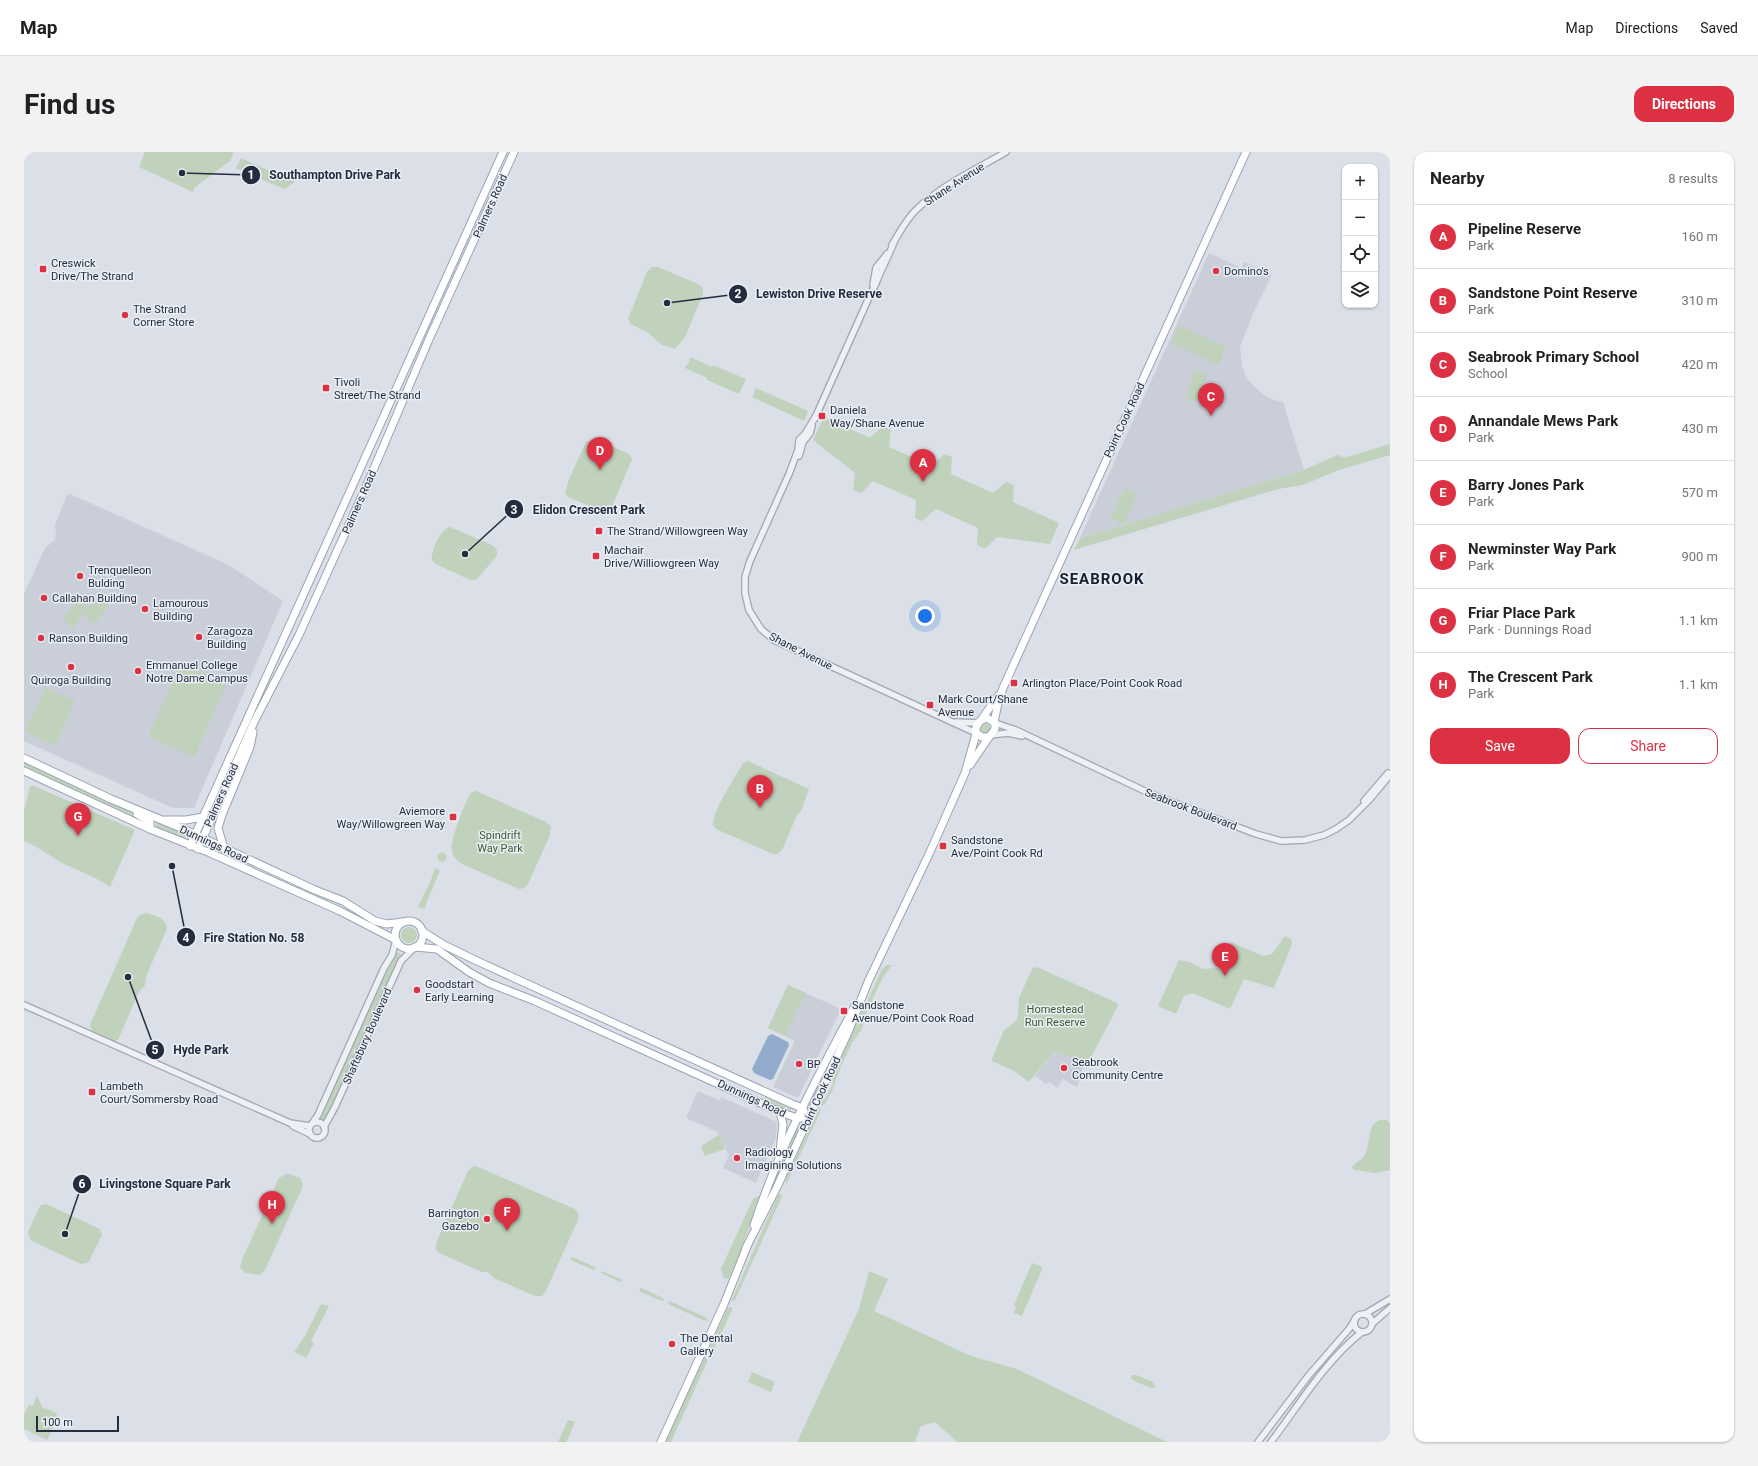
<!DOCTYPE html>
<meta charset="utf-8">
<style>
:root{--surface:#fff;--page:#f2f2f2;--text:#202124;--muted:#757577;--line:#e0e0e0;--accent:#db3143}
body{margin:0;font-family:Roboto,sans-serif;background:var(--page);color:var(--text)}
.controls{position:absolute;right:12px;top:12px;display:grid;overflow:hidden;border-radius:8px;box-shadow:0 1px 3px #0004}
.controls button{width:36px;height:36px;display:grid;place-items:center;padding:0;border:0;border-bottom:1px solid var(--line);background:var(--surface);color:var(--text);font:20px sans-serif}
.scale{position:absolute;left:12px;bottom:10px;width:83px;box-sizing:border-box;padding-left:4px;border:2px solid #242c3f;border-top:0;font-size:11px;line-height:14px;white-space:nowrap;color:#242c3f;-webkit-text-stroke:3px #eaeef5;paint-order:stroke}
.you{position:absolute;left:901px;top:464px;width:14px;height:14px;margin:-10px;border:3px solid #fff;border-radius:50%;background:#1a73e8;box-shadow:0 0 0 6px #1a73e833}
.badge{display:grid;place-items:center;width:26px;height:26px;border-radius:50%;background:var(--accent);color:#fff;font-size:13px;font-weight:700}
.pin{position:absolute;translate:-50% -33px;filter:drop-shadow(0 1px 2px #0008)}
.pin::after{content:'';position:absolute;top:21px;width:14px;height:12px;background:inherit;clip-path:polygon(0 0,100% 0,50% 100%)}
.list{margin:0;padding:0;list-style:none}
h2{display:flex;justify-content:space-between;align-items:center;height:52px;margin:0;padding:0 16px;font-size:17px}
h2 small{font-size:13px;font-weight:400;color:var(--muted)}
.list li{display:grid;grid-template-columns:26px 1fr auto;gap:12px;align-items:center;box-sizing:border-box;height:64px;padding:0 16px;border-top:1px solid var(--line)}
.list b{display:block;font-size:15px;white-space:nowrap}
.list p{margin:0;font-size:13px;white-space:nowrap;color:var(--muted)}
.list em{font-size:13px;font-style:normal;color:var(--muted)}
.actions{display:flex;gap:8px;padding:12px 16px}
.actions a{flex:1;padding:9px 0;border:1px solid var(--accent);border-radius:12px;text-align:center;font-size:14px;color:var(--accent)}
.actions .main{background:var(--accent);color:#fff}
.icon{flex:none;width:22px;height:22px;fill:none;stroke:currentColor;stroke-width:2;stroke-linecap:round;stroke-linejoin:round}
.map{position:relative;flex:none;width:1366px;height:1290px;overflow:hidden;border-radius:12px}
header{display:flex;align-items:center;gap:24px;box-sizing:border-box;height:56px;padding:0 20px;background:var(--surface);border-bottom:1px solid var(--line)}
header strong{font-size:19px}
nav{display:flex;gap:22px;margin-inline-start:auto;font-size:14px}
.intro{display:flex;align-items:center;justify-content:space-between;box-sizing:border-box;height:96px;padding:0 24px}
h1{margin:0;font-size:28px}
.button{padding:10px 18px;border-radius:12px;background:var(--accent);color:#fff;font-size:14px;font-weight:700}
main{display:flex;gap:24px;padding:0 24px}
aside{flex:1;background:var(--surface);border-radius:12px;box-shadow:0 1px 3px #0004}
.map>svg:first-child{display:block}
.built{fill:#c9ced9}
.green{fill:#c0d2bb}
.water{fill:#92abcc}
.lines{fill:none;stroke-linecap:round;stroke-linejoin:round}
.minor-casing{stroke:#a0a6b1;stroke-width:8}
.major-casing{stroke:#99a3b4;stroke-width:9}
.minor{stroke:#eef0f5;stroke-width:5.5}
.major{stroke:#fff;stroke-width:7}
.poi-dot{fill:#db3143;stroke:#eaeef5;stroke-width:1.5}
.labels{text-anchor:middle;stroke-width:3;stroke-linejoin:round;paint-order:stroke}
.street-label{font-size:11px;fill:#242c3f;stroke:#eaeef5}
.poi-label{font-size:11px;fill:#242c3f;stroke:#eaeef5;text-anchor:start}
.park-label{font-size:11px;fill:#365c30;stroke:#eaeef5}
.district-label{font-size:15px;font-weight:bold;letter-spacing:1px;fill:#161e2f;stroke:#eaeef5}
.leader{fill:none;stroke:#242c3f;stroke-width:1.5}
.callout-dot{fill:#242c3f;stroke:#eaeef5;stroke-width:1.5}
.mark-label{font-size:12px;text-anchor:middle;font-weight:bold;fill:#fff}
.callout-label{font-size:12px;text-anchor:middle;font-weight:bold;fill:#242c3f;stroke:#eaeef5;stroke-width:3;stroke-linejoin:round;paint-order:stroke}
</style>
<header>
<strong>Map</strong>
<nav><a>Map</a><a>Directions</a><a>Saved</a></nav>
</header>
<div class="intro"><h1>Find us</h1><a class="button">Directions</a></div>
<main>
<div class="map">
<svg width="1366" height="1290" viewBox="0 0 1366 1290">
<rect width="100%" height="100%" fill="#dbdfe7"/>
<g class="built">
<polygon points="1185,101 1217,116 1220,110 1248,123 1231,157 1216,195 1218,214 1223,227 1236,240 1247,247 1259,250 1280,318 1056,386"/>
<polygon points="46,342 205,413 259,449 170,656 149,656 0,589 0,442 21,396 30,389 32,383 31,373 43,343"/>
<polygon points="764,833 817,857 774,946 749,935 771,889 744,876"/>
<polygon points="1030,900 1042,903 1060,912 1053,935 1039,927 1033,936 1026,930 1022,932 1011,924"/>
<polygon points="674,939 696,949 697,945 753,970 752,986 732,1031 699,1016 705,1003 693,980 662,966"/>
</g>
<g class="green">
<polygon points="121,0 210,0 206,9 170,36 169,40 115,15"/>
<polygon points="217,6 271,30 260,37 212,16"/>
<polygon points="628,115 634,115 676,133 679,137 679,142 661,185 651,197 638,193 623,180 607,172 604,167 623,120"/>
<polygon points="1155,174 1202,195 1194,213 1147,191"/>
<polygon points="666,205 688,215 689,213 722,227 715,242 683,228 683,226 661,216 665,210"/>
<polygon points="1170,218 1183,222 1176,246 1172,249 1162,246"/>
<polygon points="732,236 784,259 780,269 728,245"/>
<polygon points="800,265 846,286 859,274 867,277 865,295 908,314 920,302 928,305 927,322 969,341 982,330 990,333 989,350 1035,371 1026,392 973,385 961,397 953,393 954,376 912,357 898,369 891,366 892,348 849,329 837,341 829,338 831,321 789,288"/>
<polygon points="570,286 605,302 608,307 587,357 582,361 544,345 541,341 545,327 562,290"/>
<polygon points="1366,292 1366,303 1315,318 1279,333 1254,337 1050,398 1056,386 1280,318 1313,303 1319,305 1327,304"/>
<polygon points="1101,336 1114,341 1100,372 1086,366"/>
<path d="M426,375l42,18c5,3 6,7 4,12l-20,23h-6l-34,-16 -4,-4c-1,-10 8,-30 18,-33z"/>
<polygon points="74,445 85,453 70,472 60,464"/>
<polygon points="54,446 65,454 49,476 38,468"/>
<polygon points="157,511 202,533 170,605 124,585"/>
<polygon points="21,535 51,549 31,594 1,580"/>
<circle cx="961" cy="576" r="5"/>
<path d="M724,609l61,28 -8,22 -4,4 -15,35 -5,4h-4l-55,-24 -5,-4c-2,-13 23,-50 30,-63z"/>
<polygon points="0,610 86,649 120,668 119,670 7,619 0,615"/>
<path d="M6,634h4l101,44 -25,57c-16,-12 -36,-17 -53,-27 -11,-7 -21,-14 -33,-19v-31z"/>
<path d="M452,639l70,31 5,4 -1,9 -22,49 -4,4 -5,1 -55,-24c-5,-3 -11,-7 -12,-14 -3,-8 13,-49 18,-57 2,-2 3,-2 6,-3z"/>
<polygon points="132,670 162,683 160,687 132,676"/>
<circle cx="418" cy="705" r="4.5"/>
<polygon points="411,716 416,718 400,757 394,755 407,728"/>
<path d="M123,761c9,3 20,6 20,16l-21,47 -1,9 -6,7 -21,48 -4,2c-8,-4 -23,-7 -24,-17l47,-107 4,-4z"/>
<circle cx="385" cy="783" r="8"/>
<polygon points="1261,784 1267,787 1268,792 1250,836 1220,827 1206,857 1169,841 1160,844 1152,862 1134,854 1155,808 1166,810 1179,817 1195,816 1207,790 1239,804 1248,802"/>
<polygon points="372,800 379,803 308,956 300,969 295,967 356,830 370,807"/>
<polygon points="863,813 868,813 859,825 842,861 838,877 828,891 817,914 808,939 800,953 795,954 798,948 801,947 809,931 808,926 858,817"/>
<polygon points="1013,815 1093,851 1094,854 1063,913 1042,903 1030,900 1005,930 990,919 968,909 968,907 980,878 992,869 994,864 995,846 1008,817"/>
<polygon points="764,833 782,841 761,884 744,876"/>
<polygon points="741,944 767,956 765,961 739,949"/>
<polygon points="795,956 797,958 762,1033 762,1027"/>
<path d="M1356,968h7l3,3v47l-15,3 -21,-3 -2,-3c3,-4 10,-7 12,-11 7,-10 2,-31 16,-36z"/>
<polygon points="774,972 775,978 751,1031 750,1031 751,1020"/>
<polygon points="695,983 701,997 681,1004 677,994"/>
<path d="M450,1014l4,1 97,42c5,4 4,8 2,13l-32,71 -3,3h-7l-41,-18 -6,-6h-6l-43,-19 -3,-4v-6l32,-72z"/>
<polygon points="262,1022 265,1022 276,1026 279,1032 278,1036 241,1118 235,1123 221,1121 216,1115 218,1108 253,1030 255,1026"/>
<polygon points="757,1042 758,1045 711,1148 707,1150 754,1043"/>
<polygon points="737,1043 708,1123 704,1127 700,1126 697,1117 729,1047"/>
<polygon points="22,1052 76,1077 78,1083 64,1111 57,1112 6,1088 4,1080 15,1056 17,1053"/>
<polygon points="548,1105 571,1115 572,1117 570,1118 547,1108"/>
<polygon points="1008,1111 1019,1115 998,1164 990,1161 992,1154 990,1153"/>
<polygon points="577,1119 597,1127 598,1129 596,1130 577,1121"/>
<polygon points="845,1119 864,1127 850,1159 947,1204 993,1217 1143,1290 933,1290 911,1270 897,1274 891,1290 773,1290 835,1157"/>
<polygon points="617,1136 639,1146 640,1148 638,1149 617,1140 615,1138"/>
<polygon points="646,1149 681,1165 686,1169 679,1168 646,1153 644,1151"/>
<polygon points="297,1152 305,1154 287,1189 290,1191 282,1206 270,1200 281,1184"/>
<polygon points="706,1155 708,1155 708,1158 690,1197 686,1200 686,1195 703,1157"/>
<polygon points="680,1206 683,1206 683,1210 647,1290 641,1290"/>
<polygon points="728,1220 751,1230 747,1240 724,1230"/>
<path d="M1108,1223c8,-1 12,5 20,6l4,6 -6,1c-6,-4 -14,-5 -19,-10z"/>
<polygon points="13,1243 18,1255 30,1260 33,1263 33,1267 23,1288 0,1277 0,1262 5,1253 9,1254"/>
<polygon points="544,1268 551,1270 544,1287 542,1290 534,1290"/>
</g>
<polygon class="water" points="748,882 764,890 765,893 749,927 746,928 730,921 728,917 744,884"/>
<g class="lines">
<defs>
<g id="minor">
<path d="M868,93c8,-13 14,-26 25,-36 25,-24 60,-40 89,-57"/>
<polyline points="849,133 852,116 863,102"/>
<polyline points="792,264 781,282 775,288 774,298 765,322 726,409 721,425 721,441 725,458 737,477 750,488 952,581"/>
<path d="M791,266l56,-125c5,-8 7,-16 11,-24 4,-9 8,-16 12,-27"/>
<polyline points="775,304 779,290 786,281 788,274"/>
<polyline points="932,570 954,571"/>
<polyline points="971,571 992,578 1127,642 1232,682 1257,689 1281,688 1300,683 1312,677 1325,668 1346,647 1366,623"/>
<polyline points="967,583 984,581 998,584"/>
<polyline points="1340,649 1364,621"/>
<polyline points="0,853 266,971 286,974"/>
<circle cx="293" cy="978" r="8"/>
<polyline points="289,970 294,963 360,816 368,803 372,788"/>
<polyline points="269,974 286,982"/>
<polyline points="300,975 311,955 377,809 390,796"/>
<circle cx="1339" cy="1171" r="9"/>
<polyline points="1341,1162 1366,1147"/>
<polyline points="1349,1171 1366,1156"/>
<polyline points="1234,1290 1285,1223 1325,1177 1331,1168"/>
<path d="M1247,1290c28,-37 54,-81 91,-110"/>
</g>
<g id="major">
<path d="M963,566l8,5v6l-6,8h-7l-6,-4c-1,-8 3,-13 11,-15z"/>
<polyline points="957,568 974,544"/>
<polyline points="970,570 975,547 979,536 1222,0"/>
<polyline points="0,606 87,647 157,676 291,738 319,749 351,769 363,772 379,770"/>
<polyline points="946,613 965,585"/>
<polyline points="0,619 126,677 184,700 316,759 372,788"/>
<polyline points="113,662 126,670 126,677"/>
<polyline points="141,668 162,668 179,665"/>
<polyline points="166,694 479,0"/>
<polyline points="174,697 230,570 275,483 342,335 406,185 490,0"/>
<polyline points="200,697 194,676 198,663 226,595 229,580"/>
<circle cx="385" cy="783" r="14"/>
<polyline points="398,779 420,793 453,809 768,952 778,956 780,959"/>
<polyline points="391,795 413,797 445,820 465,831 511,849 756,960 773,966 778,966"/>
<polyline points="756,999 759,972 756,960"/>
<path d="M730,1073c25,-77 63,-148 101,-219"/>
<polyline points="722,1096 753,1035 825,878 844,830 906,700 941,621 952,582"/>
<polyline points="637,1290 700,1152 724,1092"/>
</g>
</defs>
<use href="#minor" class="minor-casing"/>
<use href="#major" class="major-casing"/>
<use href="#minor" class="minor"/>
<use href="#major" class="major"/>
</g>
<g class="poi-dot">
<rect x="15" y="113" width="8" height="8" rx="2"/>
<circle cx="1192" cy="119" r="4"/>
<circle cx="101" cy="163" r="4"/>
<rect x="298" y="232" width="8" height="8" rx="2"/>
<rect x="794" y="260" width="8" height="8" rx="2"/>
<rect x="571" y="375" width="8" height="8" rx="2"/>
<rect x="568" y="400" width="8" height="8" rx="2"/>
<circle cx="56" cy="424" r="4"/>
<circle cx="20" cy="446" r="4"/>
<circle cx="121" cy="457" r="4"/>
<circle cx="175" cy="485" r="4"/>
<circle cx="17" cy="486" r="4"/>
<circle cx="47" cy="515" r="4"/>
<circle cx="114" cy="519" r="4"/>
<rect x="986" y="527" width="8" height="8" rx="2"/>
<rect x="902" y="549" width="8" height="8" rx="2"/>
<rect x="425" y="661" width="8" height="8" rx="2"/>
<rect x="915" y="690" width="8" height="8" rx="2"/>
<circle cx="393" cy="838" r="4"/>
<rect x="816" y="855" width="8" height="8" rx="2"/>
<circle cx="775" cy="912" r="4"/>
<circle cx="1040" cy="916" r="4"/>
<rect x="64" y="936" width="8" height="8" rx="2"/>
<circle cx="713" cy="1006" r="4"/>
<circle cx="463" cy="1067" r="4"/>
<circle cx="648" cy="1192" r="4"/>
</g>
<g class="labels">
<g class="street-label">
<text transform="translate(930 32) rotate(-33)" y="4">Shane Avenue</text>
<text transform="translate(466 54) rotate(-66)" y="4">Palmers Road</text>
<text transform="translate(1100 268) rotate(-65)" y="4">Point Cook Road</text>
<text transform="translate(335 350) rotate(-66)" y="4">Palmers Road</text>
<text transform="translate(777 499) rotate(27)" y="4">Shane Avenue</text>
<text transform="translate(197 643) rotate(-66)" y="4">Palmers Road</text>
<text transform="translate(1167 657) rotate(21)" y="4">Seabrook Boulevard</text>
<text transform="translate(190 692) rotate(25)" y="4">Dunnings Road</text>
<text transform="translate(343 884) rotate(-66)" y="4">Shaftsbury Boulevard</text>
<text transform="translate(796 942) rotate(-65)" y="4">Point Cook Road</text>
<text transform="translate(728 946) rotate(25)" y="4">Dunnings Road</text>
</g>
<g class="poi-label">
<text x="27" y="115">Creswick<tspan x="27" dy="13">Drive/The Strand</tspan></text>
<text x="1200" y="123">Domino's</text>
<text x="109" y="161">The Strand<tspan x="109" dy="13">Corner Store</tspan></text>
<text x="310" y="234">Tivoli<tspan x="310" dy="13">Street/The Strand</tspan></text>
<text x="806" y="262">Daniela<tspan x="806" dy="13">Way/Shane Avenue</tspan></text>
<text x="583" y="383">The Strand/Willowgreen Way</text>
<text x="580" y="402">Machair<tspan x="580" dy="13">Drive/Williowgreen Way</tspan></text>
<text x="64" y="422">Trenquelleon<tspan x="64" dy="13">Bulding</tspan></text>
<text x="28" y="450">Callahan Building</text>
<text x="129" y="455">Lamourous<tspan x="129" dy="13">Building</tspan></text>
<text x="183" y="483">Zaragoza<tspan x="183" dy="13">Building</tspan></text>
<text x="25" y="490">Ranson Building</text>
<text x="122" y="517">Emmanuel College<tspan x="122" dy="13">Notre Dame Campus</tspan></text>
<text x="47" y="532" text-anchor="middle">Quiroga Building</text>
<text x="998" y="535">Arlington Place/Point Cook Road</text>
<text x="914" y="551">Mark Court/Shane<tspan x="914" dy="13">Avenue</tspan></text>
<text x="421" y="663" text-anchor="end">Aviemore<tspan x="421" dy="13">Way/Willowgreen Way</tspan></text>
<text x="927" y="692">Sandstone<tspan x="927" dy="13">Ave/Point Cook Rd</tspan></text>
<text x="401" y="836">Goodstart<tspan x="401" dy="13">Early Learning</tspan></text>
<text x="828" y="857">Sandstone<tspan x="828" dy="13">Avenue/Point Cook Road</tspan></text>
<text x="1048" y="914">Seabrook<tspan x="1048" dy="13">Community Centre</tspan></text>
<text x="783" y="916">BP</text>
<text x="76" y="938">Lambeth<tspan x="76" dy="13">Court/Sommersby Road</tspan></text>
<text x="721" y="1004">Radiology<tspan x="721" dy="13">Imagining Solutions</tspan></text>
<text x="455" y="1065" text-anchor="end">Barrington<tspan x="455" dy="13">Gazebo</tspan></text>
<text x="656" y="1190">The Dental<tspan x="656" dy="13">Gallery</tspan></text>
</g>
<g class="park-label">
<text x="476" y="687">Spindrift<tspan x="476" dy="13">Way Park</tspan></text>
<text x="1031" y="861">Homestead<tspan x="1031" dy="13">Run Reserve</tspan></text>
</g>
<g class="district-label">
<text x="1078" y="432">SEABROOK</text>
</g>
</g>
<path class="leader" d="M158 21L227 23M643 151L714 142M441 402L490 357M148 714L162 785M104 825L131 898M41 1082L58 1032"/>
<g class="callout-dot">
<circle cx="158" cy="21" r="4"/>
<circle cx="643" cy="151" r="4"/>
<circle cx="441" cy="402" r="4"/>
<circle cx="148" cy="714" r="4"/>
<circle cx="104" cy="825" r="4"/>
<circle cx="41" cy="1082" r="4"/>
<circle cx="227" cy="23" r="10"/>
<circle cx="714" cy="142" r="10"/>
<circle cx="490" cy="357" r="10"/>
<circle cx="162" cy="785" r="10"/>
<circle cx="131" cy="898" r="10"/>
<circle cx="58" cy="1032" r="10"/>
</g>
<g class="mark-label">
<text x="227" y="27">1</text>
<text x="714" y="146">2</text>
<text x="490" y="362">3</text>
<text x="162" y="790">4</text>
<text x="131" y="902">5</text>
<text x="58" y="1036">6</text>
</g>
<g class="callout-label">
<text x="311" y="27">Southampton Drive Park</text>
<text x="795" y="146">Lewiston Drive Reserve</text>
<text x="565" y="362">Elidon Crescent Park</text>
<text x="230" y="790">Fire Station No. 58</text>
<text x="177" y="902">Hyde Park</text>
<text x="141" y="1036">Livingstone Square Park</text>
</g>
</svg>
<div class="controls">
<button>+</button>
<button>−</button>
<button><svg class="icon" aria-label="locate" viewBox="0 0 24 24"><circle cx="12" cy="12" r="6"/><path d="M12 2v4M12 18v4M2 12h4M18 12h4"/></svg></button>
<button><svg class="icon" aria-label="layers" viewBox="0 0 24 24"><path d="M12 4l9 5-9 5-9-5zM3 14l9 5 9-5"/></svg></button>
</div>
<div class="scale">100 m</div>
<div class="you"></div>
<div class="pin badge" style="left:899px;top:330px">A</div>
<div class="pin badge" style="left:736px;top:656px">B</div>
<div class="pin badge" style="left:1187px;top:264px">C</div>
<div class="pin badge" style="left:576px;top:318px">D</div>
<div class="pin badge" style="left:1201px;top:824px">E</div>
<div class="pin badge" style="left:483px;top:1079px">F</div>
<div class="pin badge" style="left:54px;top:684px">G</div>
<div class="pin badge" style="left:248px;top:1072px">H</div>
</div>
<aside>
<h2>Nearby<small>8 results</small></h2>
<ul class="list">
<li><span class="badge">A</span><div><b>Pipeline Reserve</b><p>Park</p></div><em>160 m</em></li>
<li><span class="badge">B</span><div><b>Sandstone Point Reserve</b><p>Park</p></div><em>310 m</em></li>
<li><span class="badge">C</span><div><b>Seabrook Primary School</b><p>School</p></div><em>420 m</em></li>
<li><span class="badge">D</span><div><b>Annandale Mews Park</b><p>Park</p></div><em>430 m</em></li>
<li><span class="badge">E</span><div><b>Barry Jones Park</b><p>Park</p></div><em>570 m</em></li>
<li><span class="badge">F</span><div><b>Newminster Way Park</b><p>Park</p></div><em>900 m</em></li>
<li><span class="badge">G</span><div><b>Friar Place Park</b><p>Park · Dunnings Road</p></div><em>1.1 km</em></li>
<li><span class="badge">H</span><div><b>The Crescent Park</b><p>Park</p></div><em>1.1 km</em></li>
</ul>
<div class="actions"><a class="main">Save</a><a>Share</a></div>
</aside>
</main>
